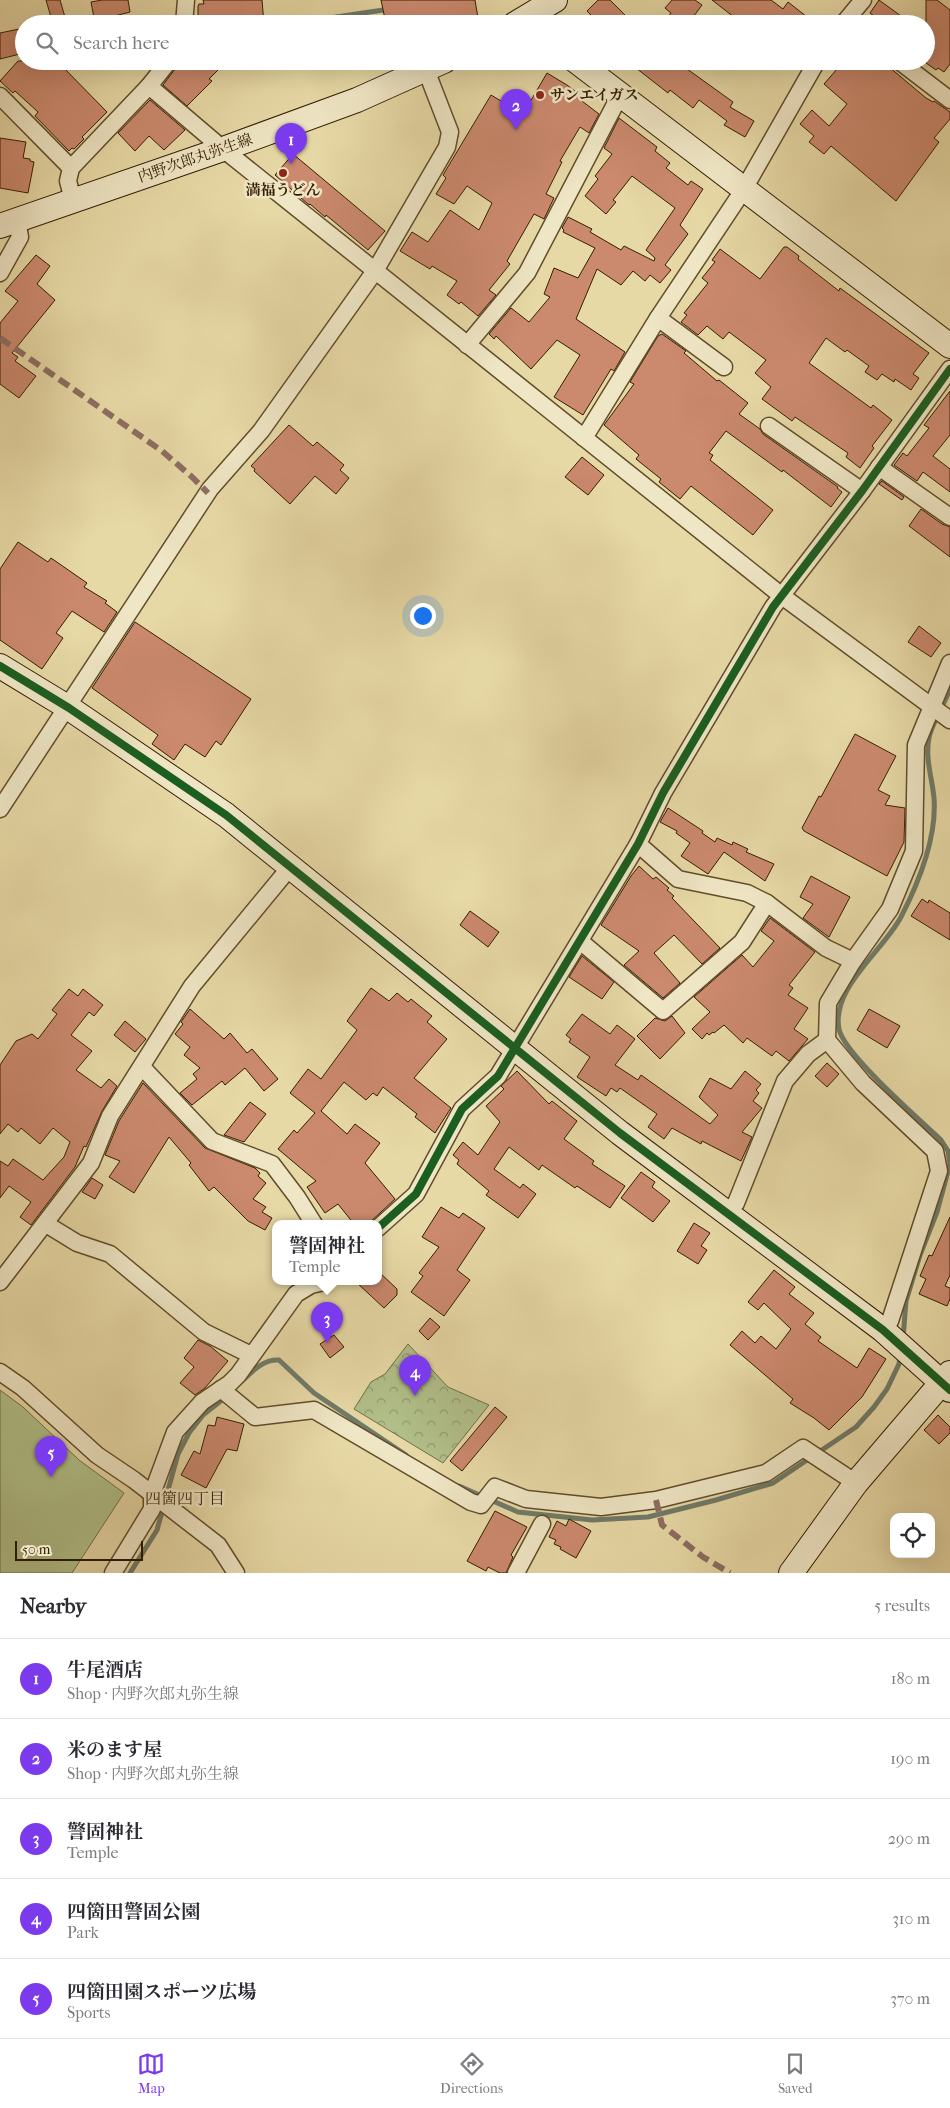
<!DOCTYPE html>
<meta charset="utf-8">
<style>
:root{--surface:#fff;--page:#f2f2f3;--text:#2b2b33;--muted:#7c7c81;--line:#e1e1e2;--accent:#7c3aed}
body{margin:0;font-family:"IM FELL French Canon","Noto Serif JP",serif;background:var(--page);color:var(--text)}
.controls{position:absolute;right:15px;bottom:15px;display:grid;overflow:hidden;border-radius:10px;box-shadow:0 5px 20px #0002}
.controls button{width:45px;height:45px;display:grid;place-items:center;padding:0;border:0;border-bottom:1px solid var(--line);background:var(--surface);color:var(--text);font:25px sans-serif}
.scale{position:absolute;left:15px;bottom:12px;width:128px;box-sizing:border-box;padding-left:5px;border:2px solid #341e00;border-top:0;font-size:14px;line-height:18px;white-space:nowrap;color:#341e00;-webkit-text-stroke:4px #efe6c5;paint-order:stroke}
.you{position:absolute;left:422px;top:615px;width:18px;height:18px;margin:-12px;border:4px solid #fff;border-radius:50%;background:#1a73e8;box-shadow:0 0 0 8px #1a73e833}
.badge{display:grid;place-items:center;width:32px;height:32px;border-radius:50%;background:var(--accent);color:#fff;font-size:16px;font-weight:700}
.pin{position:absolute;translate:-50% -41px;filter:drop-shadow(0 1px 2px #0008)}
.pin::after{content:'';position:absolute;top:26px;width:18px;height:15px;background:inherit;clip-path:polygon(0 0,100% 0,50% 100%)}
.popup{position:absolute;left:272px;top:1220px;width:110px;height:65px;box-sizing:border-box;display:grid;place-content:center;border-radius:10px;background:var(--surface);filter:drop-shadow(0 1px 4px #0005);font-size:16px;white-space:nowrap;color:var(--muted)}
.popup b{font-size:19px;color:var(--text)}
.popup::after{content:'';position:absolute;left:50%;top:100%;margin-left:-10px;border:10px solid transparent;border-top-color:var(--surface)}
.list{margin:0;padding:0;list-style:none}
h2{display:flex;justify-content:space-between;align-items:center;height:65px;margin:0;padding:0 20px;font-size:21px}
h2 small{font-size:16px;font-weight:400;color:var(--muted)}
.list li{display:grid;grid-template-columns:32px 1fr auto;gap:15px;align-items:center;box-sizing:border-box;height:80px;padding:0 20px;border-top:1px solid var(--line)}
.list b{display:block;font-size:19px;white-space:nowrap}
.list p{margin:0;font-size:16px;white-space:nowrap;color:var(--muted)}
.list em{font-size:16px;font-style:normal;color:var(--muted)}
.icon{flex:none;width:28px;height:28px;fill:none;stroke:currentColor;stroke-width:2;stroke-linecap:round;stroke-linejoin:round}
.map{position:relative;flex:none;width:950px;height:1573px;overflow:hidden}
.search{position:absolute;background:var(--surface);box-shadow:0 5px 20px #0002;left:15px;right:15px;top:15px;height:55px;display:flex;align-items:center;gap:12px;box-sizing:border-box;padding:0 18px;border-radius:28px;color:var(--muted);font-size:19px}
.sheet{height:465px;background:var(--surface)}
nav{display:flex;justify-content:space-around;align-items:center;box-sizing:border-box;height:70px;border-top:1px solid var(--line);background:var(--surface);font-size:14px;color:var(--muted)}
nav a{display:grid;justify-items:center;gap:2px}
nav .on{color:var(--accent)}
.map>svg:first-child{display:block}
.park{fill:url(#park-crowns);stroke:#726f45}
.pitch{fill:#b1c08a;stroke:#726f45}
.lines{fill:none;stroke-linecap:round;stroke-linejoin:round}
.stream{stroke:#707b69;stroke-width:5}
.building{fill:#cb896e;stroke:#341e00}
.street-casing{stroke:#614d2a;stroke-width:19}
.secondary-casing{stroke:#341e00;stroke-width:26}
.street{stroke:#efe6c5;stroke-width:16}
.secondary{stroke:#efe6c5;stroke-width:24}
.quiet{stroke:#8d6e63;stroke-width:6;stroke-dasharray:12 6;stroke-linecap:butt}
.cycleway-casing{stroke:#efe6c5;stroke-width:11}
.cycleway{stroke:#1b5e20;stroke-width:8}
.poi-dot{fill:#8f2418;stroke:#efe6c5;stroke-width:2}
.labels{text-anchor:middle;stroke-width:5;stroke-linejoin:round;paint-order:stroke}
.poi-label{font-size:15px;font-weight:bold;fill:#341e00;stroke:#efe6c5;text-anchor:start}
.street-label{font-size:15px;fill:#341e00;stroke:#efe6c5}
.neighbourhood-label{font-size:16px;fill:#341e00;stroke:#efe6c5}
</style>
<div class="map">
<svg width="950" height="1573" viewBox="0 0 950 1573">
<defs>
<pattern id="park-crowns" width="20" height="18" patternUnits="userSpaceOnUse" patternTransform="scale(1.25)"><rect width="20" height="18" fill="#b1c08a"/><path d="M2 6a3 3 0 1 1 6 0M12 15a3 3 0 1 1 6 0" fill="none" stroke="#919b6e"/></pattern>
</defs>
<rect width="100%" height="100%" fill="#e7d9a6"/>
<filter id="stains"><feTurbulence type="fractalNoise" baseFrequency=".004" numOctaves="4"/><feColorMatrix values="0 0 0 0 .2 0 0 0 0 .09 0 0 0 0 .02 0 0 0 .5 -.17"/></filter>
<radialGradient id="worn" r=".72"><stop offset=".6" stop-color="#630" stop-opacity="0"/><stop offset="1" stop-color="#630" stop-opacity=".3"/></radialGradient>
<polygon class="park" points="408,1344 448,1387 489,1405 443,1463 354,1409 371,1382 385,1374"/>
<polygon class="pitch" points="0,1390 23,1407 79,1460 124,1493 72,1573 0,1573"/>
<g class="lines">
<g class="stream">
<polyline points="289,24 390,9"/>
<path d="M903,1339l3,-38 14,-46 17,-43 13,-48 -2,-13 -7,-11c-22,-21 -97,-86 -102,-111 -8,-41 44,-78 62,-112 18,-35 36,-79 33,-119 -2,-21 -9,-39 -5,-60 2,-13 16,-35 21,-49"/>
<path d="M242,1381c11,-10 21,-22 37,-21l35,33 92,62"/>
<polyline points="459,1486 518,1512 592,1520 648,1517 716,1500 773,1483 856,1427 874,1407 887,1389 899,1364 900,1355"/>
<polyline points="130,1573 157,1530 178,1454 189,1433 203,1415 227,1396"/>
</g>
</g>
<g class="building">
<polygon points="46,0 60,0 67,24 53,24"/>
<polygon points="102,0 128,0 130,12 107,18 106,16 94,18 91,2"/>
<polygon points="203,0 262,0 264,24 198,24 198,6 199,4 204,4"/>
<polygon points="381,0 475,0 478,18 447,24 386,24"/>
<polygon points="598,0 610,0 626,16 618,24 600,24 587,11"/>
<polygon points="672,0 695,0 702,5 688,24 663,24 671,13 665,8"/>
<polygon points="712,0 771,0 783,9 788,2 816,24 743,24"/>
<polygon points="879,0 912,24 884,24 870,13"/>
<polygon points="926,0 937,0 950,10 950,64 944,72 938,68 936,70 926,63"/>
<polygon points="24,28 24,53 0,59 0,33"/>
<polygon points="18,61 57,61 107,112 82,137 84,139 74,149 72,148 69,151 35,116 38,112 15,91 13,93 0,81"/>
<polygon points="181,61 227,61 209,79 212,81 187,106 163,85"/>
<polygon points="627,61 676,61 733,102 730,107 754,121 745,137 724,125 727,121 699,100 693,108 670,90 668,93"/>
<polygon points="844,61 882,61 926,98 933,102 934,101 950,112 950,119 934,138 939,142 896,201 831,146 824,154 809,142 814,136 800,124 812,110 829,126 847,104 824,84"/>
<polygon points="547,73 567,85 580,95 578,98 599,114 589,133 580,127 560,161 562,162 546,194 554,198 544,219 534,214 507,261 510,264 489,290 496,295 478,316 461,302 459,304 447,295 457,281 432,266 430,269 400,251 412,232 428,242 450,210 479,230 492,203 467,186 454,204 436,194 446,178 443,175 491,95 523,114"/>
<polygon points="150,100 185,130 164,150 149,136 135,151 118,133"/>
<polygon points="619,118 657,147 655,151 670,163 666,168 688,185 691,181 703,189 680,225 688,234 665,265 671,270 660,283 650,275 645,281 633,271 621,285 597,269 576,319 625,352 614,371 611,369 583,415 554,397 580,355 557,340 531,369 496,336 494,339 489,334 511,308 529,322 550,297 544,294 554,268 578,278 595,248 563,232 564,230 562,228 568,217 592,229 590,232 621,250 624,246 654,261 655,258 646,250 675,208 632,176 613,200 616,202 606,214 585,196 598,179 595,176 612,154 604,148"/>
<polygon points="0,138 26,142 23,158 30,159 30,161 34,162 28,193 0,188"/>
<polygon points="293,154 385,231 368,250 326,215 325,217 310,204 309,205 275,175"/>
<polygon points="784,247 787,247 799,256 798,259 839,291 840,288 929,353 913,374 919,378 911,390 895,379 894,382 882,374 877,380 865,372 869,366 847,350 845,352 826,338 809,363 871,408 873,405 892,420 872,446 874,448 860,468 846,457 848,453 795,417 792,421 762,399 771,387 755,373 766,360 729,332 723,339 707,326 698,335 681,322 687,315 684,313 708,283 702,278 715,262 712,260 720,249 760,279"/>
<polygon points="36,255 50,266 37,284 55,300 12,353 18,357 15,361 36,376 19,398 0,384 0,323 18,301 5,291"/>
<polygon points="662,334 686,351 684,353 717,381 719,380 748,403 739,414 760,429 763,434 838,487 837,488 842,492 831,507 783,470 782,472 726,431 709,453 713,455 710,460 773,510 753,535 691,486 680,499 659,482 661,479 636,459 639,455 604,425 634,384 630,382 658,336"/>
<polygon points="950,391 950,435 933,456 950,469 950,492 923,472 917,481 894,465 903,453 907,456 929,428 924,425"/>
<polygon points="289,425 313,446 317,442 344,465 340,470 349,478 336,494 315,476 290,504 254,471 255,469 251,466"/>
<polygon points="582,457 604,475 588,495 565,477"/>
<polygon points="882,481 904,497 902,500 879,484"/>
<polygon points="921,509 942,524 950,527 950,557 909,526"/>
<polygon points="18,542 48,562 51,558 87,583 84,587 107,601 105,603 117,612 104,632 72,611 56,633 63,638 42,669 0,640 0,569"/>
<polygon points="135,622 251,699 221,745 216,741 205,757 185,744 174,760 152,744 158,735 92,688"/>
<polygon points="919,626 941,643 931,657 908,642"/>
<polygon points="855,734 896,756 878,790 890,796 885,805 905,808 904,842 887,876 804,831 802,828 819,796 821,797"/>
<polygon points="668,808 703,831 702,833 715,842 717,838 732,845 733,842 748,849 746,852 774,864 765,881 724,852 708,874 681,856 690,843 676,833 677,831 660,822"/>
<polygon points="639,866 653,879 656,877 669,888 667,890 674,896 672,898 720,948 702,964 674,935 654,953 680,983 663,998 624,965 639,951 601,925 631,876"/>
<polygon points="811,876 850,897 829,937 803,918 813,904 800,897"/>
<polygon points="922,899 928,903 929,900 950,913 950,940 911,916"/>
<polygon points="470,911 499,932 488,947 460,925"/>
<polygon points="770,918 815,952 789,985 793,988 788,995 808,1008 794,1029 808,1039 789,1061 776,1051 772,1056 747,1038 743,1043 724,1025 714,1033 713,1032 709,1035 707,1033 702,1039 692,1029 710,1012 694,997 742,955 753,967 774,941 761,931"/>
<polygon points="582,956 614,982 602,999 569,977"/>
<polygon points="371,988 389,1001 397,993 408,1002 411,999 432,1016 427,1022 447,1039 414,1078 451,1108 435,1133 415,1117 417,1114 383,1087 377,1096 373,1093 366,1100 344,1082 321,1111 347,1134 355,1124 380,1143 365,1163 395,1199 368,1224 354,1224 338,1204 325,1213 307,1187 316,1181 278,1149 294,1130 297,1133 315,1113 290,1093 308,1069 321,1079 357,1030 347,1021"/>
<polygon points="69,989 78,996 83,989 103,1005 94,1016 89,1012 71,1035 92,1051 76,1070 101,1088 109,1079 117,1086 102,1111 86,1147 84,1146 75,1167 31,1225 20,1217 31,1202 9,1186 0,1198 0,1161 8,1166 13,1159 43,1180 64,1157 70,1142 53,1128 40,1144 21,1128 18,1132 8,1124 0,1134 0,1065 16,1041 32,1034 38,1039 57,1014 52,1010"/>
<polygon points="190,1009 224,1039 230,1033 247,1053 252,1049 278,1079 264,1091 245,1068 225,1085 222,1081 192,1105 180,1093 197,1079 193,1074 200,1068 184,1055 190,1047 175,1034 183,1024 181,1022"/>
<polygon points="869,1009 900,1026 887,1048 857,1030"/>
<polygon points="582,1014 610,1034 617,1025 635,1039 615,1065 638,1080 641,1075 710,1124 718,1115 699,1097 710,1078 731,1089 745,1071 761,1084 756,1090 759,1093 753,1101 762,1108 742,1132 752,1137 741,1161 702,1141 701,1144 672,1128 664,1139 648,1127 657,1114 620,1088 617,1092 611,1088 606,1096 577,1077 590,1057 569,1042 571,1039 566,1035"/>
<polygon points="672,1016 685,1033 660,1059 637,1036 655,1018 665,1021"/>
<polygon points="125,1021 146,1039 135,1052 114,1035"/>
<polygon points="827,1063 839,1074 827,1087 815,1076"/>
<polygon points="517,1071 549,1104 552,1101 577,1121 564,1139 594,1161 592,1164 625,1186 610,1208 577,1186 575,1188 542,1165 539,1170 509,1147 494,1169 520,1188 523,1184 536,1194 518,1218 486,1195 489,1191 457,1164 459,1160 453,1155 463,1142 478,1155 500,1122 486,1106 504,1089 501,1086"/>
<polygon points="143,1083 205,1148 255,1168 260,1173 258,1176 266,1183 253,1199 266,1207 262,1212 272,1218 265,1230 248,1221 214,1187 209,1191 189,1165 191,1163 169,1137 134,1193 109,1177 120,1161 105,1155 119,1121"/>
<polygon points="250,1102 266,1114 244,1142 224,1135"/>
<polygon points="641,1172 655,1182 652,1187 670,1201 653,1222 621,1198"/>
<polygon points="92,1178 103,1185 95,1199 82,1192"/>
<polygon points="441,1207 459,1218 463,1213 485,1228 457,1270 470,1280 444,1316 411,1292 423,1276 419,1273 439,1247 422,1237"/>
<polygon points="950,1217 950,1275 945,1286 950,1288 950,1299 947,1306 919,1294 926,1279 920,1276 929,1255 932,1256"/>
<polygon points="694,1223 710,1233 701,1246 707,1250 698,1264 677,1251"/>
<polygon points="774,1270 795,1287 789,1294 814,1313 805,1324 821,1337 818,1341 857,1368 869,1348 886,1359 862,1397 829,1430 814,1418 790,1403 793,1399 730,1345 742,1331 755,1343 761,1336 776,1349 791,1329 764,1303 758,1310 748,1302"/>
<polygon points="378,1271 397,1289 397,1295 384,1308 356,1282 378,1282"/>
<polygon points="430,1318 440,1327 428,1340 419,1331"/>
<polygon points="334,1335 344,1347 330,1358 320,1344"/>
<polygon points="198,1340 210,1346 228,1361 205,1388 195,1395 180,1383 194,1367 184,1358"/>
<polygon points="495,1407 507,1417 462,1471 450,1461"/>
<polygon points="938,1415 950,1427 950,1433 939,1444 924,1430"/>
<polygon points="217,1417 244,1424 237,1451 227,1449 206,1488 181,1475 194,1451 200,1454 208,1425 215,1426"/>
<polygon points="495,1511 527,1527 511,1555 513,1557 506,1573 500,1573 488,1567 486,1571 467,1561"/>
<polygon points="569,1519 591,1531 576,1558 560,1549 561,1547 554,1544 556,1540 549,1537 557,1521 566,1526"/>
</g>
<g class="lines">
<defs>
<g id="street">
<polyline points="184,24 186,0"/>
<polyline points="843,24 863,0"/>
<polyline points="899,61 950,100"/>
<polyline points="149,86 223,149 782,596 950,720"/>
<polyline points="0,96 71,168"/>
<polyline points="73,200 68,181 71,168 149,86 169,61"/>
<polyline points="0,273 20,237 17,220"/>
<polyline points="658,318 724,367"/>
<polyline points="467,345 527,273 620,95"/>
<polyline points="769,426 862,491"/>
<polyline points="584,438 658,318 744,189 817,61"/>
<polyline points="879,467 950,517"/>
<polyline points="0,809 210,489 261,431 375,271 447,147 450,132 426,70"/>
<polyline points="767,903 826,948 853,961"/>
<polyline points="580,941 663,1011 742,942 767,903 747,893 678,879 638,844"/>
<polyline points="142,1067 212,1141 272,1164 297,1197 314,1224"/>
<polyline points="727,1212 736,1203 785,1081 808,1054 827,1040"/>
<polyline points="46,1224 77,1243 110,1254 204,1332 251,1355"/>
<polyline points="378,1228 416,1194 462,1109 498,1076 638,844 663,793 773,607 862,491 950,369"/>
<polyline points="0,1282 91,1163 110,1116 192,986 291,866"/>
<polyline points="883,1330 890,1321 939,1171 935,1151 863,1083 827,1040 828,1003 853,961 890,909 914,851 916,745 950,663"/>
<polyline points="0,1372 23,1388 97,1455 134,1480 218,1545 236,1573"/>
<polyline points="221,1389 255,1417 314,1410 471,1502 481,1505 495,1487 526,1499 601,1507 656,1500 766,1473 803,1448 856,1483"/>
<polyline points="113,1573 152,1509 152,1494 175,1432 202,1402 230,1383 238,1375 296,1294 311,1285 324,1282"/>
<polyline points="516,1573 542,1524"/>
</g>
<g id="secondary">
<polyline points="515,24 555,0"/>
<polyline points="576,61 950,346"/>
<polyline points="0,226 223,149 357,100 444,61"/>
<polyline points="0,666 69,708 226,815 620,1133 883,1330 950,1390"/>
<polyline points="791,1573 856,1483 950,1373"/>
</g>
</defs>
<use href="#street" class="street-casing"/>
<use href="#secondary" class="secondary-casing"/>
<use href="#street" class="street"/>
<use href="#secondary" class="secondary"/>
<g class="quiet">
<polyline points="0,338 162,451 191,476 208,493"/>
<polyline points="656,1500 662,1525 703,1557 730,1573"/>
</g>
<defs>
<g id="cycleway">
<polyline points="0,666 69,708 226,815 620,1133 883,1330 950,1390"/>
<polyline points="378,1228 416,1194 462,1109 498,1076 638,844 663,793 773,607 862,491 950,369"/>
</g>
</defs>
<use href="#cycleway" class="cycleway-casing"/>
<use href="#cycleway" class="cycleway"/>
</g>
<g class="poi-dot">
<circle cx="540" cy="95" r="5"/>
<circle cx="283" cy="173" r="5"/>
</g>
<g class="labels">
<g class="poi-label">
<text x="550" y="100">サンエイガス</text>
<text x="283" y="195" text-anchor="middle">満福うどん</text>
</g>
<g class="street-label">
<text transform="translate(195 158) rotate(-19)" y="5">内野次郎丸弥生線</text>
</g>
<g class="neighbourhood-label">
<text x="185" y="1504">四箇四丁目</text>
</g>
</g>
<rect width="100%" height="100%" filter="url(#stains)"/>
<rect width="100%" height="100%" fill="url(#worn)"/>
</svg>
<div class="controls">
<button><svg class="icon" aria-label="locate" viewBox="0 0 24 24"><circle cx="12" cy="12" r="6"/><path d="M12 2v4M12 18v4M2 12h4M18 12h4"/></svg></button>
</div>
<div class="scale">50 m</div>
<div class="you"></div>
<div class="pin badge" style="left:291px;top:164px">1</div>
<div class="pin badge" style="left:516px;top:130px">2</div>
<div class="pin badge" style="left:327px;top:1343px">3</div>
<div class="popup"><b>警固神社</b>Temple</div>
<div class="pin badge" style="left:415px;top:1396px">4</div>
<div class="pin badge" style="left:51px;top:1477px">5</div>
<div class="search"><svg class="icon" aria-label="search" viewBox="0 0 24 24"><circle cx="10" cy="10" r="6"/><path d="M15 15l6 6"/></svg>Search here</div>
</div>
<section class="sheet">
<h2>Nearby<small>5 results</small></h2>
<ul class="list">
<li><span class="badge">1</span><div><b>牛尾酒店</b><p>Shop · 内野次郎丸弥生線</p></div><em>180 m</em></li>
<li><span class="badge">2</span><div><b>米のます屋</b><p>Shop · 内野次郎丸弥生線</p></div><em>190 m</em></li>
<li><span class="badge">3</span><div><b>警固神社</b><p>Temple</p></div><em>290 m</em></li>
<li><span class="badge">4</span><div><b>四箇田警固公園</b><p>Park</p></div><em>310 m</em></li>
<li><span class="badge">5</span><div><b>四箇田園スポーツ広場</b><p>Sports</p></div><em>370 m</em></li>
</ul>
</section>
<nav>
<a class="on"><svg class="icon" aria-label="map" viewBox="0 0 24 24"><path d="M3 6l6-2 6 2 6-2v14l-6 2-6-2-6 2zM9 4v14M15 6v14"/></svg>Map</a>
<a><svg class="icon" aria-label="directions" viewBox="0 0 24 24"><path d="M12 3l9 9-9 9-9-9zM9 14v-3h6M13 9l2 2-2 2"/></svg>Directions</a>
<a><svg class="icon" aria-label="saved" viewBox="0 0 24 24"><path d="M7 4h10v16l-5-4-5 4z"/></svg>Saved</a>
</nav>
